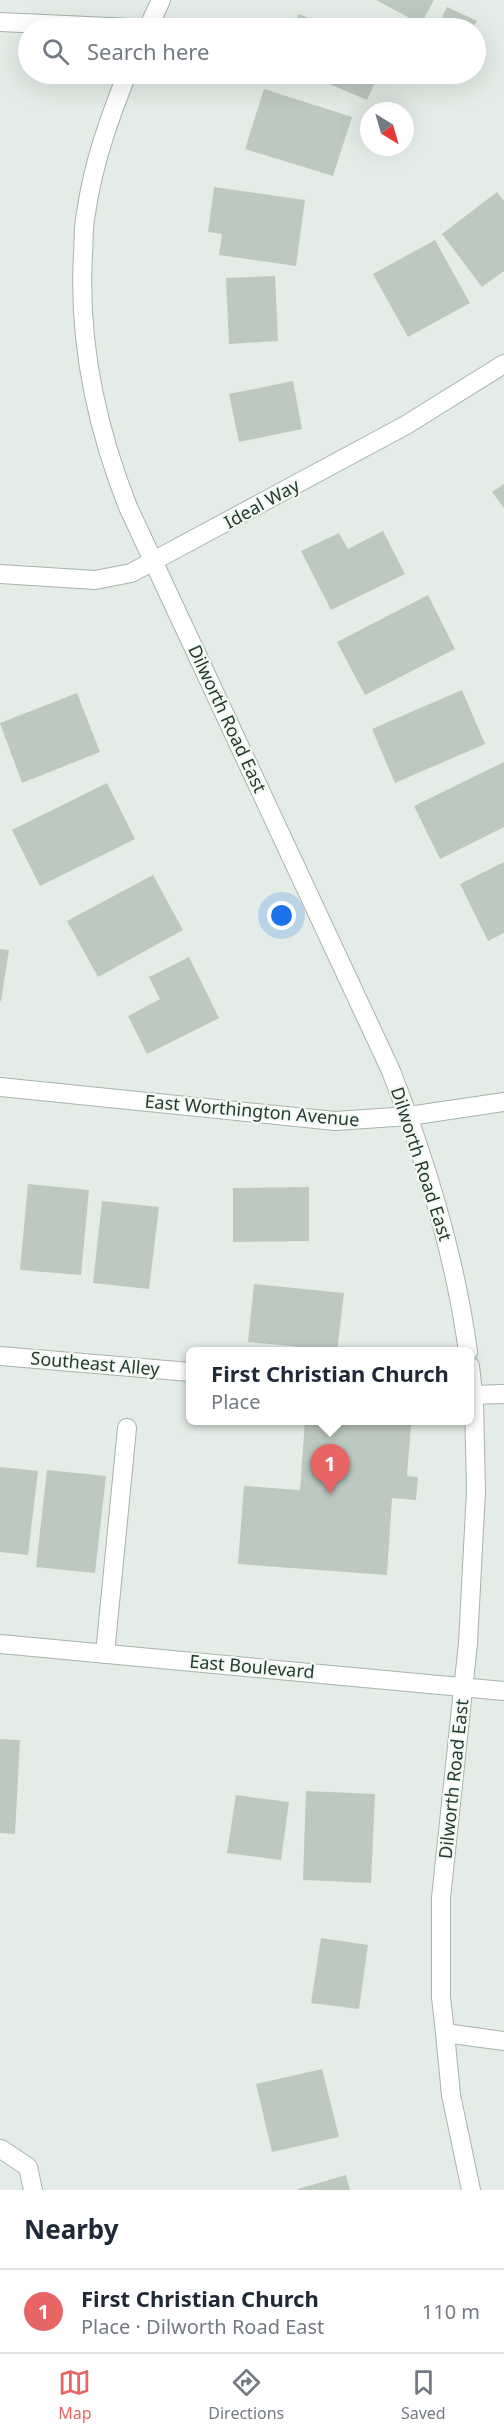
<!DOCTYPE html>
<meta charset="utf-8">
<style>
:root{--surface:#fff;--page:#f6f6f7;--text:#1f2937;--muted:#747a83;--line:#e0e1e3;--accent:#e86566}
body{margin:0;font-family:"Noto Sans",sans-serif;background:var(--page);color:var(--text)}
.compass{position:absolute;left:360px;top:102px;width:54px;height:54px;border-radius:50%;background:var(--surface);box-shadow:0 6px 24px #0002;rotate:143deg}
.you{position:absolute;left:282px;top:916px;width:21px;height:21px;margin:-15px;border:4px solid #fff;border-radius:50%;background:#1a73e8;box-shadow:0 0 0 9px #1a73e833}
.badge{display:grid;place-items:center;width:39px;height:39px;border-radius:50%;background:var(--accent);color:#fff;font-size:20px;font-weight:700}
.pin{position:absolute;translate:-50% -50px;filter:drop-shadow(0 2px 3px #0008)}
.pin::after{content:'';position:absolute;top:32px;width:21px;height:18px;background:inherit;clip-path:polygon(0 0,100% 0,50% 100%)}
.popup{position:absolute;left:186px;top:1347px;width:288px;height:78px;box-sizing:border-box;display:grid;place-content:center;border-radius:9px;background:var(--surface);filter:drop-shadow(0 2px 4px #0005);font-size:20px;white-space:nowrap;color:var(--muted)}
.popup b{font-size:22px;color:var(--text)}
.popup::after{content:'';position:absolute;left:50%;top:100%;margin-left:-12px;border:12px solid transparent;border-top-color:var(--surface)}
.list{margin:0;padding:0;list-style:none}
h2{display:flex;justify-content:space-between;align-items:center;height:78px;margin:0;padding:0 24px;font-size:26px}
h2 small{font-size:20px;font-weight:400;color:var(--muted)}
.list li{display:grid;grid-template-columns:39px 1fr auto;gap:18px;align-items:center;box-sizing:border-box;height:84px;padding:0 24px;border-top:2px solid var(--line)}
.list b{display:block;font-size:22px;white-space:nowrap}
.list p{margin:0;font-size:20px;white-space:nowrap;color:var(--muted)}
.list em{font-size:20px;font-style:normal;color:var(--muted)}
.icon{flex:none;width:33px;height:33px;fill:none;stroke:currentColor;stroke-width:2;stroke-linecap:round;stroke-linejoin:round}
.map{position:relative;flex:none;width:504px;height:2190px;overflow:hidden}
.search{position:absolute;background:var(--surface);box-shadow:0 6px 24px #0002;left:18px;right:18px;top:18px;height:66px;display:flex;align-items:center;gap:15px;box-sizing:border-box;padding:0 21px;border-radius:33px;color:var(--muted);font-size:22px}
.sheet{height:162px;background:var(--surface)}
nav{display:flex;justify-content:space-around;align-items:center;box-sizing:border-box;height:84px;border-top:2px solid var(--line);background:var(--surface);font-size:16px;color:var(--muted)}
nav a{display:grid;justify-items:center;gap:3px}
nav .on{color:var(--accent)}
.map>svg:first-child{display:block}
.building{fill:#bcc9c1}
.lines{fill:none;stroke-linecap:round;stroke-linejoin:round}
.minor-casing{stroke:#a6b4ab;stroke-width:20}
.minor{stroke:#fff;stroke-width:18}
.labels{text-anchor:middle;stroke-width:4.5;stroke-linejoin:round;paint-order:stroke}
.street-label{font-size:18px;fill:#243c2f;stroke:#f3f9f5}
</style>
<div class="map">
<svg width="504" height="2190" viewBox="0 0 504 2190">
<rect width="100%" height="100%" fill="#e3ece6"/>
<g class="building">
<polygon points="376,0 434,0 421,24"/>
<polygon points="447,7 477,21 473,28 437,28"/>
<polygon points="299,14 333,28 293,28"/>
<polygon points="306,74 379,74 367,100"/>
<polygon points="264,89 352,117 333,176 245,149"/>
<polygon points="214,187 305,200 296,266 219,255 222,234 208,232"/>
<polygon points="497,192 504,201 504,271 482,287 442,234"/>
<polygon points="435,240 470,303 408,337 373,274"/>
<polygon points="275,276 278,341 229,344 226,278"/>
<polygon points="293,381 302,429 239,442 229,394"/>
<polygon points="504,484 504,508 492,492"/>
<polygon points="383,531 405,574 331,610 301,551 339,533 348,549"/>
<polygon points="428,595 455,649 365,695 337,642"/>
<polygon points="462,690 485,744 395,783 372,729"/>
<polygon points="77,693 100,752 22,783 0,723"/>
<polygon points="504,762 504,827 440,859 414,806"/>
<polygon points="107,783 135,839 40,886 12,830"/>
<polygon points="504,862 504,933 488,941 460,884"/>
<polygon points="153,875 183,930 98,977 67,921"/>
<polygon points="0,949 9,950 1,1001 0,1001"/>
<polygon points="189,957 219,1018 147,1054 128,1016 160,999 149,977"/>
<polygon points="28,1184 89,1190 81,1275 20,1270"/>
<polygon points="309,1187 309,1241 233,1242 233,1188"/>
<polygon points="102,1201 159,1207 149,1289 93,1283"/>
<polygon points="254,1284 344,1293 337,1352 311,1352 311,1348 248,1342"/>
<polygon points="305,1420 353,1420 411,1425 407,1476 418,1477 416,1500 392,1498 387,1575 238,1564 244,1486 300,1490"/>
<polygon points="0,1467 38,1471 28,1555 0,1552"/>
<polygon points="47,1470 106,1476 95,1573 36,1567"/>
<polygon points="0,1739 20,1740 15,1834 0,1833"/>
<polygon points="306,1791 375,1794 371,1883 303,1880"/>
<polygon points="236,1795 289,1802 281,1860 227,1853"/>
<polygon points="321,1938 368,1945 359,2009 311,2003"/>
<polygon points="322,2069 339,2137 272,2152 256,2084"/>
<polygon points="346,2175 350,2190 298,2190 298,2189"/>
</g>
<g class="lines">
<defs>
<g id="minor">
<polyline points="0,22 131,28"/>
<polyline points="148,28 161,0"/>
<path d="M127,74c-18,45 -34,90 -41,139 -3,13 -2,27 -3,41 -5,87 13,172 45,253l263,564c35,90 64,184 77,281"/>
<polyline points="0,574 95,580 131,573 406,425 504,364"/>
<polyline points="0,1087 335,1121 409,1116 504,1102"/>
<polyline points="0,1356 190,1372"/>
<polyline points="470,1366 474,1402 476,1491 468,1643 441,1898 441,1997 445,2033 451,2095 471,2190"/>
<polyline points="470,1395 504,1394"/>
<polyline points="0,1644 504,1691"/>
<polyline points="105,1654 127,1428"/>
<polyline points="445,2033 504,2041"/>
<polyline points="1,2149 28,2167 33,2190"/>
</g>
</defs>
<use href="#minor" class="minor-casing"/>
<use href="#minor" class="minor"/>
</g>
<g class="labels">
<g class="street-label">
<text transform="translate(262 504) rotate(-29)" y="6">Ideal Way</text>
<text transform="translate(227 719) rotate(65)" y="6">Dilworth Road East</text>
<text transform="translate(252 1111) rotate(5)" y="6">East Worthington Avenue</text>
<text transform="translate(421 1164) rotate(72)" y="6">Dilworth Road East</text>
<text transform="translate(95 1364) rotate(5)" y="6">Southeast Alley</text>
<text transform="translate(252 1667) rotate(5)" y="6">East Boulevard</text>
<text transform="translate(454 1779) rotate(-84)" y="6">Dilworth Road East</text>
</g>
</g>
</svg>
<svg class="compass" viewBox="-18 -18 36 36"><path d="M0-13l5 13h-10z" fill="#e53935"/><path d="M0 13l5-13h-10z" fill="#747a83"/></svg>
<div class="you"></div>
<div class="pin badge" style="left:330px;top:1494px">1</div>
<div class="popup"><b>First Christian Church</b>Place</div>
<div class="search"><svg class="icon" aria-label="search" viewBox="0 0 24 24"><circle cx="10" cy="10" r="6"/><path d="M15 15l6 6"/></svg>Search here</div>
</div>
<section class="sheet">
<h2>Nearby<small></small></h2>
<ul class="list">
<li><span class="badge">1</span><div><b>First Christian Church</b><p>Place · Dilworth Road East</p></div><em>110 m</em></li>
</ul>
</section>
<nav>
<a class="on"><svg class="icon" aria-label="map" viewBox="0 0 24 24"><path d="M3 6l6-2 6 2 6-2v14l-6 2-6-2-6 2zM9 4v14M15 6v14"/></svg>Map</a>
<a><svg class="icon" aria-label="directions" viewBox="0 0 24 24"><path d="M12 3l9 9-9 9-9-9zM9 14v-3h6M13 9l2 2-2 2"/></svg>Directions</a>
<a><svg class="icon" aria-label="saved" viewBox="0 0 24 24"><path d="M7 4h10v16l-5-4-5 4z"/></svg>Saved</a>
</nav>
